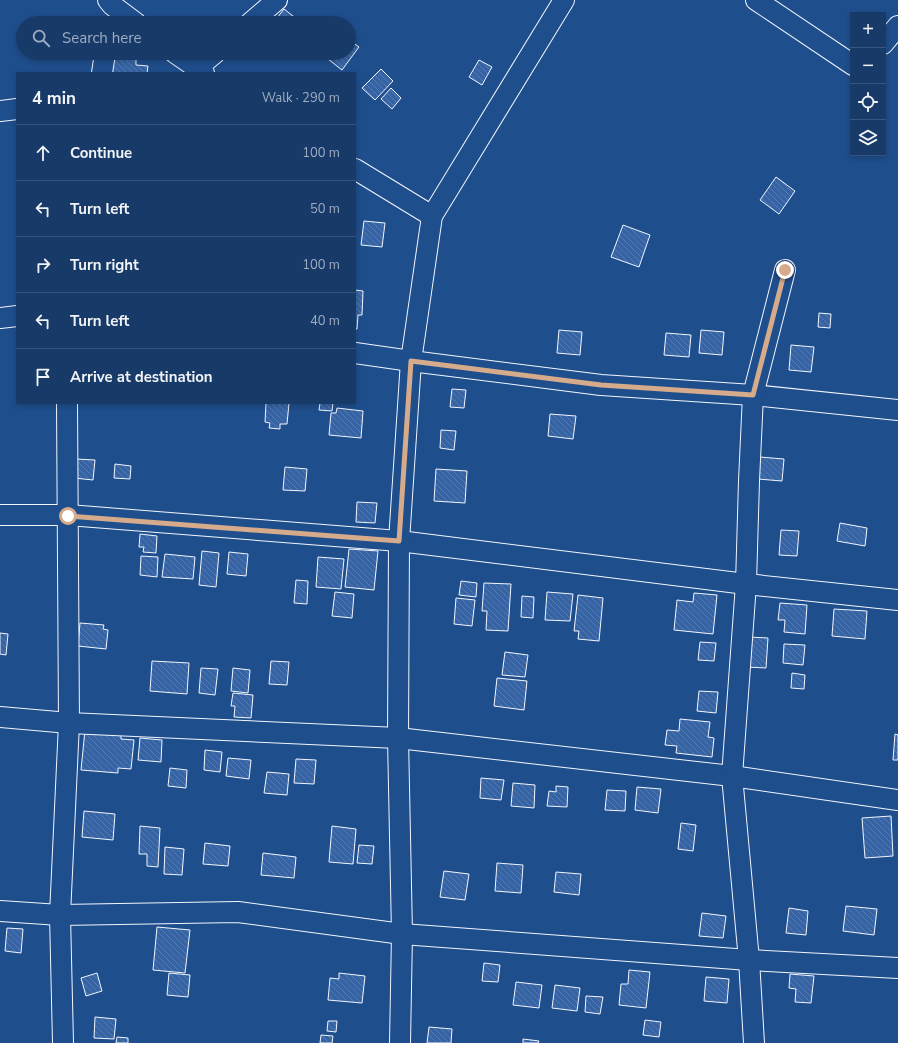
<!DOCTYPE html>
<meta charset="utf-8">
<style>
:root{--surface:#173a69;--page:#244571;--text:#f1f3f6;--muted:#9eadc0;--line:#36547d}
body{margin:0;font-family:"Nunito Sans",sans-serif;background:var(--page);color:var(--text)}
.controls{position:absolute;right:12px;top:12px;display:grid;overflow:hidden;border-radius:0px;box-shadow:0 2px 6px #0003}
.controls button{width:36px;height:36px;display:grid;place-items:center;padding:0;border:0;border-bottom:1px solid var(--line);background:var(--surface);color:var(--text);font:20px sans-serif}
.stop{position:absolute;width:12px;height:12px;margin:-9px;border:3px solid #d6ab8b;border-radius:50%;background:#fff}
.stop.end{background:#d6ab8b;border-color:#fff;box-shadow:0 1px 4px #0008}
.list{margin:0;padding:0;list-style:none}
h2{display:flex;justify-content:space-between;align-items:center;height:52px;margin:0;padding:0 16px;font-size:17px}
h2 small{font-size:13px;font-weight:400;color:var(--muted)}
.list li{display:grid;grid-template-columns:26px 1fr auto;gap:12px;align-items:center;box-sizing:border-box;height:56px;padding:0 16px;border-top:1px solid var(--line)}
.list b{display:block;font-size:15px;white-space:nowrap}
.list em{font-size:13px;font-style:normal;color:var(--muted)}
.icon{flex:none;width:22px;height:22px;fill:none;stroke:currentColor;stroke-width:2;stroke-linecap:round;stroke-linejoin:round}
.map{position:relative;flex:none;width:898px;height:1043px;overflow:hidden}
.search{position:absolute;background:var(--surface);box-shadow:0 2px 6px #0003;left:16px;top:16px;width:340px;height:44px;display:flex;align-items:center;gap:10px;box-sizing:border-box;padding:0 14px;border-radius:22px;color:var(--muted);font-size:15px}
.panel{position:absolute;background:var(--surface);box-shadow:0 2px 6px #0003;left:16px;top:72px;width:340px;height:332px;border-radius:0px}
.map>svg:first-child{display:block}
.building{fill:url(#building-back-hatch);stroke:#f2f6ff}
.lines{fill:none;stroke-linecap:round;stroke-linejoin:round}
.minor-casing{stroke:#f2f6ff;stroke-width:22}
.minor{stroke:#1f4e8c;stroke-width:20}
.route{stroke:#d6ab8b;stroke-width:5}
</style>
<div class="map">
<svg width="898" height="1043" viewBox="0 0 898 1043">
<defs>
<pattern id="building-back-hatch" width="6" height="6" patternUnits="userSpaceOnUse"><rect width="6" height="6" fill="#3563a3"/><path d="M-1 5l2 2M0 0l6 6M5-1l2 2" fill="none" stroke="#537ab1"/></pattern>
</defs>
<rect width="100%" height="100%" fill="#1f4e8c"/>
<g class="building">
<polygon points="284,9 302,23 273,23"/>
<polygon points="349,40 359,47 342,70 324,56 326,53 349,53"/>
<polygon points="121,53 137,53 137,57 121,56"/>
<polygon points="112,57 136,59 136,65 148,66 147,73 110,73"/>
<polygon points="479,60 492,67 482,85 469,77"/>
<polygon points="381,69 393,81 375,100 362,88"/>
<polygon points="391,88 401,98 392,109 381,99"/>
<polygon points="776,177 795,191 779,214 760,200"/>
<polygon points="364,221 385,223 382,247 361,245"/>
<polygon points="623,225 650,235 639,267 611,257"/>
<polygon points="355,290 363,291 362,315 358,315 357,329 355,329"/>
<polygon points="819,313 831,314 830,328 818,327"/>
<polygon points="559,330 582,332 580,355 557,353"/>
<polygon points="701,330 724,332 722,355 699,353"/>
<polygon points="666,333 691,335 689,357 664,355"/>
<polygon points="791,345 814,347 811,372 789,370"/>
<polygon points="452,389 466,390 464,408 450,407"/>
<polygon points="266,403 289,403 287,424 280,424 280,429 269,428 270,423 265,422"/>
<polygon points="320,403 333,403 332,411 319,410"/>
<polygon points="337,408 363,411 361,438 329,435 331,413 336,413"/>
<polygon points="550,414 576,416 573,439 548,436"/>
<polygon points="441,430 456,431 454,450 440,448"/>
<polygon points="760,457 784,459 782,481 758,479"/>
<polygon points="76,459 95,460 93,480 74,478"/>
<polygon points="115,464 131,466 130,479 114,478"/>
<polygon points="285,467 307,469 305,491 283,490"/>
<polygon points="436,469 467,471 465,503 434,501"/>
<polygon points="357,502 377,503 375,523 356,522"/>
<polygon points="840,523 867,528 865,546 837,541"/>
<polygon points="781,530 799,531 797,556 779,555"/>
<polygon points="140,534 157,536 156,553 143,552 144,547 139,547"/>
<polygon points="349,549 378,551 374,590 345,587"/>
<polygon points="202,551 219,553 216,587 199,585"/>
<polygon points="229,552 248,554 246,576 227,574"/>
<polygon points="165,554 195,557 193,579 162,577"/>
<polygon points="141,556 158,557 157,577 140,575"/>
<polygon points="318,557 344,559 341,589 316,587"/>
<polygon points="296,580 308,581 307,604 294,603"/>
<polygon points="461,581 477,583 476,597 459,595"/>
<polygon points="484,583 511,584 508,631 486,630 487,611 482,611"/>
<polygon points="335,592 354,594 352,618 332,616"/>
<polygon points="547,592 573,594 570,621 545,620"/>
<polygon points="694,593 717,595 713,634 674,630 677,600 693,602"/>
<polygon points="578,595 603,598 599,641 578,639 579,631 574,631"/>
<polygon points="522,596 534,597 533,618 521,617"/>
<polygon points="456,598 475,600 472,626 454,624"/>
<polygon points="780,603 807,605 805,634 784,632 785,620 778,620"/>
<polygon points="834,609 867,611 865,639 832,636"/>
<polygon points="80,623 104,625 103,629 108,630 106,649 78,646"/>
<polygon points="0,633 8,634 6,655 0,654"/>
<polygon points="749,637 768,638 766,668 746,667"/>
<polygon points="700,642 716,643 714,661 698,660"/>
<polygon points="784,644 805,645 803,665 783,663"/>
<polygon points="505,652 528,655 525,677 502,675"/>
<polygon points="152,661 189,663 187,694 150,691"/>
<polygon points="271,661 289,662 287,685 269,684"/>
<polygon points="201,668 218,669 215,695 199,693"/>
<polygon points="233,668 250,670 248,693 231,691"/>
<polygon points="792,673 805,675 804,689 791,688"/>
<polygon points="497,678 527,681 524,710 494,706"/>
<polygon points="699,691 718,692 716,713 697,711"/>
<polygon points="233,693 253,695 251,718 234,717 235,706 231,706"/>
<polygon points="680,719 710,722 708,737 714,738 712,757 676,753 677,746 665,745 667,730 679,731"/>
<polygon points="85,730 121,733 121,739 134,740 131,769 118,768 118,773 81,770"/>
<polygon points="895,734 898,735 898,760 893,760"/>
<polygon points="140,738 162,740 161,762 138,760"/>
<polygon points="205,750 222,752 220,772 204,770"/>
<polygon points="228,758 251,760 249,779 226,776"/>
<polygon points="296,759 316,760 314,784 294,783"/>
<polygon points="170,768 187,770 186,788 168,786"/>
<polygon points="267,772 289,774 287,795 264,793"/>
<polygon points="481,778 504,780 501,800 480,798"/>
<polygon points="513,783 535,785 534,808 511,806"/>
<polygon points="556,786 568,787 567,807 547,806 549,791 556,792"/>
<polygon points="637,787 661,789 658,813 635,810"/>
<polygon points="607,790 626,791 625,811 605,810"/>
<polygon points="84,811 115,814 113,840 82,837"/>
<polygon points="891,816 893,856 865,858 862,818"/>
<polygon points="681,823 696,825 693,851 678,849"/>
<polygon points="140,826 160,828 158,867 147,866 147,854 139,854"/>
<polygon points="332,826 356,829 353,864 329,862"/>
<polygon points="205,843 230,846 228,866 203,864"/>
<polygon points="359,845 374,846 372,864 357,863"/>
<polygon points="165,847 184,849 182,875 164,874"/>
<polygon points="263,853 296,857 294,878 261,875"/>
<polygon points="497,863 523,865 521,893 495,891"/>
<polygon points="444,871 469,874 465,900 440,897"/>
<polygon points="556,872 581,874 579,895 554,892"/>
<polygon points="846,906 877,909 874,935 843,931"/>
<polygon points="789,908 808,911 806,935 786,933"/>
<polygon points="702,913 726,916 723,938 699,936"/>
<polygon points="157,927 190,930 185,973 153,970"/>
<polygon points="7,928 23,929 21,953 5,951"/>
<polygon points="484,963 500,965 498,982 482,981"/>
<polygon points="629,970 650,972 646,1008 619,1005 621,984 628,984"/>
<polygon points="97,973 102,991 86,996 81,978"/>
<polygon points="169,973 190,975 188,997 167,995"/>
<polygon points="339,973 365,976 362,1003 328,1000 330,978 339,979"/>
<polygon points="790,974 814,976 811,1003 795,1002 796,989 789,988"/>
<polygon points="706,977 729,979 727,1003 704,1001"/>
<polygon points="516,982 542,985 539,1008 513,1005"/>
<polygon points="555,985 580,988 577,1011 552,1008"/>
<polygon points="586,996 603,997 600,1014 585,1012"/>
<polygon points="95,1017 116,1019 114,1039 94,1038"/>
<polygon points="645,1020 661,1022 659,1037 643,1035"/>
<polygon points="328,1021 337,1021 336,1032 327,1031"/>
<polygon points="429,1027 452,1029 451,1043 427,1043"/>
<polygon points="321,1035 333,1036 332,1043 320,1043"/>
<polygon points="117,1037 128,1038 128,1043 116,1043"/>
<polygon points="523,1039 539,1041 538,1043 523,1043"/>
</g>
<g class="lines">
<defs>
<g id="minor">
<polyline points="108,0 112,5 136,23"/>
<polyline points="756,0 853,65"/>
<polyline points="250,23 277,0"/>
<polyline points="883,44 898,26"/>
<polyline points="175,53 204,73"/>
<polyline points="197,68 215,53"/>
<polyline points="102,73 105,53"/>
<polyline points="0,111 17,109"/>
<polyline points="355,169 432,216"/>
<polyline points="0,318 17,316"/>
<polyline points="355,353 411,361 601,385 753,395 898,410"/>
<polyline points="0,515 68,515 399,541 746,584 898,600"/>
<polyline points="0,717 69,723 398,738 732,776 898,800"/>
<polyline points="0,911 60,915 238,912 402,934 749,960 898,968"/>
<polyline points="63,1043 60,915 69,723 67,403"/>
<polyline points="400,1043 402,934 398,738 399,541 411,361 432,216 564,0"/>
<polyline points="754,1043 749,960 732,776 746,584 749,481 753,395 785,270"/>
</g>
</defs>
<use href="#minor" class="minor-casing"/>
<use href="#minor" class="minor"/>
</g>
<g class="lines">
<polyline class="route" points="68,516 399,541 411,361 601,385 753,395 785,270"/>
</g>
</svg>
<div class="controls">
<button>+</button>
<button>−</button>
<button><svg class="icon" aria-label="locate" viewBox="0 0 24 24"><circle cx="12" cy="12" r="6"/><path d="M12 2v4M12 18v4M2 12h4M18 12h4"/></svg></button>
<button><svg class="icon" aria-label="layers" viewBox="0 0 24 24"><path d="M12 4l9 5-9 5-9-5zM3 14l9 5 9-5"/></svg></button>
</div>
<div class="stop" style="left:68px;top:516px"></div>
<div class="stop end" style="left:785px;top:270px"></div>
<div class="search"><svg class="icon" aria-label="search" viewBox="0 0 24 24"><circle cx="10" cy="10" r="6"/><path d="M15 15l6 6"/></svg>Search here</div>
<section class="panel">
<h2>4 min<small>Walk · 290 m</small></h2>
<ul class="list">
<li><svg class="icon" aria-label="ahead" viewBox="0 0 24 24"><path d="M12 20V5M6 11l6-6 6 6"/></svg><div><b>Continue</b></div><em>100 m</em></li>
<li><svg class="icon" aria-label="left" viewBox="0 0 24 24"><path d="M17 20v-9H6M10 6l-5 5 5 5"/></svg><div><b>Turn left</b></div><em>50 m</em></li>
<li><svg class="icon" aria-label="right" viewBox="0 0 24 24"><path d="M7 20v-9h11M14 6l5 5-5 5"/></svg><div><b>Turn right</b></div><em>100 m</em></li>
<li><svg class="icon" aria-label="left" viewBox="0 0 24 24"><path d="M17 20v-9H6M10 6l-5 5 5 5"/></svg><div><b>Turn left</b></div><em>40 m</em></li>
<li><svg class="icon" aria-label="arrive" viewBox="0 0 24 24"><path d="M6 21V4h12l-3 4 3 4H6"/></svg><div><b>Arrive at destination</b></div></li>
</ul>
</section>
</div>
